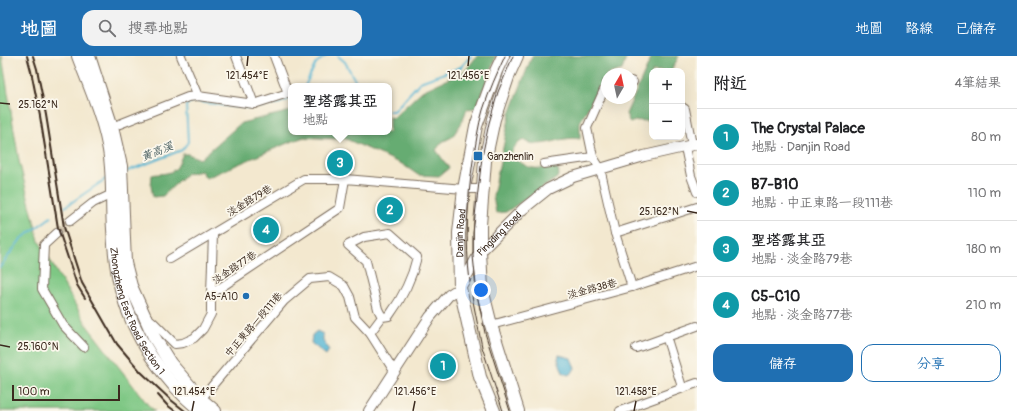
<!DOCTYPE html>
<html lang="zh-TW">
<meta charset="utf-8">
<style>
:root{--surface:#fff;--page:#f2f2f2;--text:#202124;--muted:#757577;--line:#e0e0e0;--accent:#1f6fb2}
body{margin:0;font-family:Pangolin,"LXGW WenKai TC",sans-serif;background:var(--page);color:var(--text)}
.controls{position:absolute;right:12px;top:12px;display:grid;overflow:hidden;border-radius:8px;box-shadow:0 4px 16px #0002}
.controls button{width:36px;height:36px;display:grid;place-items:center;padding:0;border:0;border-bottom:1px solid var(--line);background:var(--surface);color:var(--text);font:20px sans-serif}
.compass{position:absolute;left:601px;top:12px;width:36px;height:36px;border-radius:50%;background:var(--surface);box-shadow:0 4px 16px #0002;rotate:9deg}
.scale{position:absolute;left:12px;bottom:10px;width:108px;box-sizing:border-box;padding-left:4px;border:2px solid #3b2a1e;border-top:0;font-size:11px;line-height:14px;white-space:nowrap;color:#3b2a1e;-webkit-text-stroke:3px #fbf7ec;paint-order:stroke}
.you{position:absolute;left:481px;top:234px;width:14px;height:14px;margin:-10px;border:3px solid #fff;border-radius:50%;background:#1a73e8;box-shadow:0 0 0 6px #1a73e833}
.badge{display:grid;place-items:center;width:26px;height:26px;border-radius:50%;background:var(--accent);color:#fff;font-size:13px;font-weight:700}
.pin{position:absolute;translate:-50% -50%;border:2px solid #fff;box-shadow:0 1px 4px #0006}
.popup{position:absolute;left:288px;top:27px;width:104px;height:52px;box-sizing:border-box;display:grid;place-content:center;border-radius:8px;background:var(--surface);filter:drop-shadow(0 1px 3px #0005);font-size:13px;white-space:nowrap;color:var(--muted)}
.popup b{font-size:15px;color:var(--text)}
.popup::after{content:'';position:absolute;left:50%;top:100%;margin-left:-8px;border:8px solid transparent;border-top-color:var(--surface)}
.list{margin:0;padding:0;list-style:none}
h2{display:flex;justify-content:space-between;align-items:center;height:52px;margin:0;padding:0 16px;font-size:17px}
h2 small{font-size:13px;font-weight:400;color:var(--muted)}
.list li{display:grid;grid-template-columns:26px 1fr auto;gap:12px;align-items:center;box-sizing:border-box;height:56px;padding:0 16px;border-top:1px solid var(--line)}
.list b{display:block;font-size:15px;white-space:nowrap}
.list p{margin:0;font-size:13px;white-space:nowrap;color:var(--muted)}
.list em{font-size:13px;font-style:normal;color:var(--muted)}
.actions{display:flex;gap:8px;padding:12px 16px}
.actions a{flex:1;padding:9px 0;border:1px solid var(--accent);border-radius:12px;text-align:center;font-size:14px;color:var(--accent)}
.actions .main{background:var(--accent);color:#fff}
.icon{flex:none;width:22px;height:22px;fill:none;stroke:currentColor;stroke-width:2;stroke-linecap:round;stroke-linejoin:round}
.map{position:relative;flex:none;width:697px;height:355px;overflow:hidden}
header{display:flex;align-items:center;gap:24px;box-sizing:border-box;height:56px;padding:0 20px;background:var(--accent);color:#fff}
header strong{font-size:19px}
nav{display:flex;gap:22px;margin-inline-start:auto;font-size:14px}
.search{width:280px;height:36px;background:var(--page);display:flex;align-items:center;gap:10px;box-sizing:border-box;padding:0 14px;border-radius:12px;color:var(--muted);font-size:15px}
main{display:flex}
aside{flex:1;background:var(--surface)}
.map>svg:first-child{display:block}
.green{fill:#7ec784;stroke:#5c7851}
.forest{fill:#66ac72;stroke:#506b48}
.water{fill:#55b5d3;stroke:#487078}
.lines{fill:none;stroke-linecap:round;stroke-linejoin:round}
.stream{stroke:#55b5d3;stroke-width:2}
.minor-tunnel{stroke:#cec2ac;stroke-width:8;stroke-dasharray:8 4;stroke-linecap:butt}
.minor-casing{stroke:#7b6c5c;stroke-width:10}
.tertiary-casing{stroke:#7b6c5c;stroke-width:12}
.primary-casing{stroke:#7b6c5c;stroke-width:14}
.minor{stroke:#fff;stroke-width:8}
.tertiary{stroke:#fff;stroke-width:10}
.primary{stroke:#fff;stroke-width:12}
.tram{stroke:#3b2a1e;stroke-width:1}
.rail{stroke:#3b2a1e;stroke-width:2}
.ticks{fill:none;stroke:#3b2a1e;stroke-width:1.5}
.poi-dot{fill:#1f6fb2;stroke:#fbf7ec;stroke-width:1.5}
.labels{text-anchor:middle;stroke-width:3.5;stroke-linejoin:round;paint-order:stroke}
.poi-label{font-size:10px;fill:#3b2a1e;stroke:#fbf7ec;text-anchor:start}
.street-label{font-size:10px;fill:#3b2a1e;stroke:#fbf7ec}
.water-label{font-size:11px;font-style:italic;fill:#445b5d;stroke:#fbf7ec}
.ticks-label{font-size:10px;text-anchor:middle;fill:#3b2a1e;stroke:#fbf7ec;stroke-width:3.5;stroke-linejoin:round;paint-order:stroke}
</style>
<header>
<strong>地圖</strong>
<div class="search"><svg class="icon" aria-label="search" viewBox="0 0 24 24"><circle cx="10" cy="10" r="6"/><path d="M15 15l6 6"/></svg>搜尋地點</div>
<nav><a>地圖</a><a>路線</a><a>已儲存</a></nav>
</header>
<main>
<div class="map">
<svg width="697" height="355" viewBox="0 0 697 355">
<rect width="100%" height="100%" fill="#fbf7ec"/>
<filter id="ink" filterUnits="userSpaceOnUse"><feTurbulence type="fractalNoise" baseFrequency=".025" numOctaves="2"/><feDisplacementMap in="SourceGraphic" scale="8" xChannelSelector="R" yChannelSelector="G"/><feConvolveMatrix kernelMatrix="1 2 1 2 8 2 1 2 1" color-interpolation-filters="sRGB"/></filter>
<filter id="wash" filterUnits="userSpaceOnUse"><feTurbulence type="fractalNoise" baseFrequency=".012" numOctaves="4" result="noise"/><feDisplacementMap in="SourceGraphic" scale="16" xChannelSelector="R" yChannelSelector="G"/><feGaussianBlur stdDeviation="0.9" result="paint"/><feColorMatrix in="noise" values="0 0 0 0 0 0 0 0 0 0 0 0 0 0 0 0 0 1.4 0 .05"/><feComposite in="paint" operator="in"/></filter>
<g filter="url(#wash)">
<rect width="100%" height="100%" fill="#f3e8cf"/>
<polygon class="green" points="0,0 2,0 19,105 39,185 88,271 148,349 155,355 0,355"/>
<g class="forest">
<path d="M477,0h19l-19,52 -10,1 -6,15 -9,13 -10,5 -6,8 13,18 -10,8 -21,-1 -16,-11 -58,-26 -5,1 -35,-2 -14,5 -84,36 -5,-7 -15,3 -23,22 -10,1 -2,-11 1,-11c7,-2 17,0 23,-6 4,-3 5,-10 8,-15h5l12,5 41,-36 50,-12v21h98v-15l4,1 29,-27 43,-20z"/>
<path d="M532,0h95l-5,14 -15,4 -27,48v17c-21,-4 -37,12 -57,1 -6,4 -11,8 -12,16l4,4c6,1 9,6 14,7 9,3 19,0 27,0l3,5 -2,6 -51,34 -10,1 -3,-17 17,-82z"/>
<path d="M652,0h27l-8,15h-19v51c-8,-1 -14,-3 -22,1l-4,-9z"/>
</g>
<g class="water">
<polygon points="317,275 323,278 323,285 329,294 326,299 311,287 312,279"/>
<polygon points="559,299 571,302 575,312 572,317 568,319 563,317 558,303"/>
</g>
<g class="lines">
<g class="stream">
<polyline points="338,0 345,6 358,30"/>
<polyline points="305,30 316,7 326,0"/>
<polyline points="389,55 394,55 420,26 461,11 471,0"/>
<path d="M125,116l57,-22 6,-8 -2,-37 7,-4c29,4 71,14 98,-3"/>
<polyline points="65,151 107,122"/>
<polyline points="0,211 21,183 51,161"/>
</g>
</g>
</g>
<g filter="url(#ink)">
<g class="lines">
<polyline class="minor-tunnel" points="57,177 70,165"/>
<defs>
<g id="minor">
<polyline points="181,0 198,40"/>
<polyline points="236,0 254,48"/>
<polyline points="631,25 633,26"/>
<polyline points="607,27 587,72 593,101 600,112 615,177 632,231"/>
<polyline points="682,51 685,53 692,89"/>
<polyline points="112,71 188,41 198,40 254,48 288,37 274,0"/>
<polyline points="685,91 691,120 697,136"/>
<polyline points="544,108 593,101"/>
<polyline points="70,165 93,147 112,138"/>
<polyline points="57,177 44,189 42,233 63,269 84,291"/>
<polyline points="615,177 697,151"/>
<polyline points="170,203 304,123 345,123"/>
<polyline points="211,238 213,178"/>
<polyline points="146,260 154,267 175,288 183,287 194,282 203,273 211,258 211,238 340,152 345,123 464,133 483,133"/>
<polyline points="491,269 632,231 697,210"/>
<path d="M370,277l12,-16 7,-1c14,-19 23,-37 28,-59l-27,-24 -26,4 -16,8 18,16 12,48 4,8"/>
<polyline points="666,280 682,331"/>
<polyline points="636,292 697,270"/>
<polyline points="201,343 284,245 310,223 329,221 344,230 350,241 355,261 370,277 394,315"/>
<polyline points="620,355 697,327"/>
</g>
<g id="tertiary">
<path id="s1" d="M369,355l61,-94 19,-22 11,-7 20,-36 43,-43 25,-20 25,-12 71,-21 53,-12"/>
</g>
<g id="primary">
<path id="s2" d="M78,0c11,29 24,58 30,89 6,27 3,56 5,84 1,20 3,41 8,60 12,48 42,91 80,122"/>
<polyline points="89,0 112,71 121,110 125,207 131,230 154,281 170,307 201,343 215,355"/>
<polyline points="517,0 509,18 494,63 485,105 480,169 480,196 482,233 491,269 518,355"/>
<path id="s3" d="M494,355l-14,-34 -20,-89 -1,-55 5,-44 12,-63 20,-55 7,-15"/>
</g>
</defs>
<use href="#minor" class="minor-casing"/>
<use href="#tertiary" class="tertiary-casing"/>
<use href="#primary" class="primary-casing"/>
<use href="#minor" class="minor"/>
<use href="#tertiary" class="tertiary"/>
<use href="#primary" class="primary"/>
<g class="tram">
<path d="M470,226c-5,-41 -3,-81 3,-121 3,-18 5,-35 10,-51 6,-19 14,-37 22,-54"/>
<polyline points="472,240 482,291 503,355"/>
<polyline points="510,355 485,277 477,238 473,200 473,177 482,101 489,67 498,36 513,0"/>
</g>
<g class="rail">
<polyline points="27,0 31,15 40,60 58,172 77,229 85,242"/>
<polyline points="33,0 37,13 46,59 64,171 82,227 117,288 141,316 171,344 185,355"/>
<polyline points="158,339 167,349 175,355"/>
</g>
</g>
</g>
<path class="ticks" d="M247,10l1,-10M468,10l1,-10M0,47l10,1M687,155l10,2M0,289l10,2M192,355l2,-10M413,355l2,-10M634,355l2,-10"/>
<g class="poi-dot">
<rect x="473" y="95" width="10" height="10" rx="2"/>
<circle cx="246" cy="240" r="4"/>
</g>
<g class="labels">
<g class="poi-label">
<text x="487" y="104">Ganzhenlin</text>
<text x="238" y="244" text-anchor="end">A5-A10</text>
</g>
<g class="street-label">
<text transform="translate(249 144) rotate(-31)" y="4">淡金路79巷</text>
<text dy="4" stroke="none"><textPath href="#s3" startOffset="183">Danjin Road</textPath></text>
<text dy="4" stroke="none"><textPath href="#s1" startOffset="222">Pingding Road</textPath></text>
<text transform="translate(234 211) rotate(-34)" y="4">淡金路77巷</text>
<text transform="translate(592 232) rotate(-15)" y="4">淡金路38巷</text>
<text dy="4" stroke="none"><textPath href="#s2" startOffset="265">Zhongzheng East Road Section 1</textPath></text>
<text transform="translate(253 268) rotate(-49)" y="4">中正東路一段111巷</text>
</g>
<g class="water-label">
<text transform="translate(157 95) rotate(-21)" y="4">黃高溪</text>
</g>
</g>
<g class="ticks-label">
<text x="247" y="23">121.454°E</text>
<text x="468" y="23">121.456°E</text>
<text x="38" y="52">25.162°N</text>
<text x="659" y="159">25.162°N</text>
<text x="38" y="294">25.160°N</text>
<text x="194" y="339">121.454°E</text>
<text x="415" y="339">121.456°E</text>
<text x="636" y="339">121.458°E</text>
</g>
</svg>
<div class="controls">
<button>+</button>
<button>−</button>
</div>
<svg class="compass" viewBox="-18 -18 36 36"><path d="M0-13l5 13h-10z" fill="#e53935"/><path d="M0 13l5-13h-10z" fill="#757577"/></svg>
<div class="scale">100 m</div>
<div class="you"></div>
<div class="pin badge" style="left:443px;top:310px;background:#0f9aa8">1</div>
<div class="pin badge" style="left:390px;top:154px;background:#0f9aa8">2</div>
<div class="pin badge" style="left:340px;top:107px;background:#0f9aa8">3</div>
<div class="popup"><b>聖塔露其亞</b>地點</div>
<div class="pin badge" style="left:266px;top:174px;background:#0f9aa8">4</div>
</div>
<aside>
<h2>附近<small>4筆結果</small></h2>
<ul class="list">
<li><span class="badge" style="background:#0f9aa8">1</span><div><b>The Crystal Palace</b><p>地點 · Danjin Road</p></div><em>80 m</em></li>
<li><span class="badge" style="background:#0f9aa8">2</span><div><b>B7-B10</b><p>地點 · 中正東路一段111巷</p></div><em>110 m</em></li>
<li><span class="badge" style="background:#0f9aa8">3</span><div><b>聖塔露其亞</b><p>地點 · 淡金路79巷</p></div><em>180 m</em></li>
<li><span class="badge" style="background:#0f9aa8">4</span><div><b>C5-C10</b><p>地點 · 淡金路77巷</p></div><em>210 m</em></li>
</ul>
<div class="actions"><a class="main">儲存</a><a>分享</a></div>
</aside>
</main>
